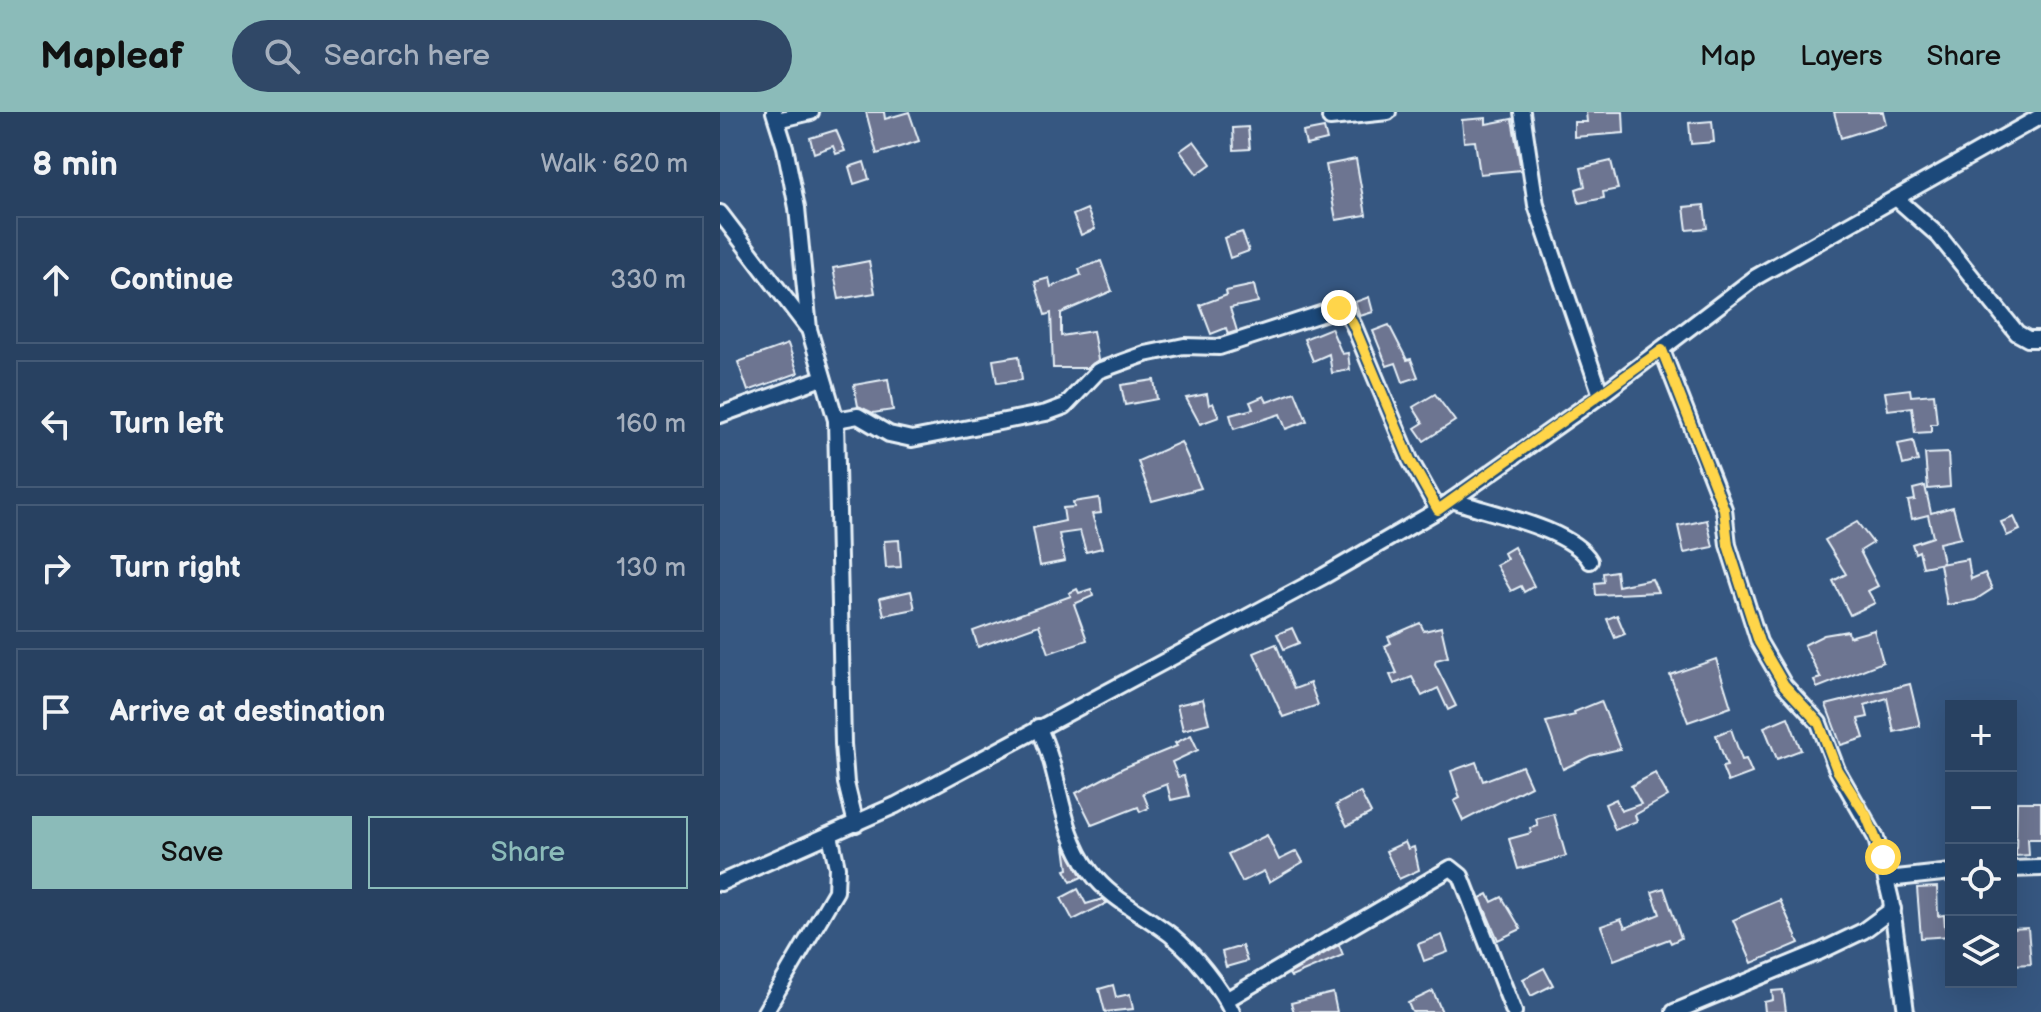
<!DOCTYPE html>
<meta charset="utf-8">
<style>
:root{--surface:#284161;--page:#304867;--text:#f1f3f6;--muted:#a5afbd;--line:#445a76;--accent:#8bbbb9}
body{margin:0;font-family:"Balsamiq Sans",sans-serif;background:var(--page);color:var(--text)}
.controls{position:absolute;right:24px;bottom:24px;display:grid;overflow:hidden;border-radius:0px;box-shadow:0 8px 32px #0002}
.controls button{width:72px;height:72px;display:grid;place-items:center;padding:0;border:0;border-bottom:2px solid var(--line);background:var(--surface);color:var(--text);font:40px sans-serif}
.stop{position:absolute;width:24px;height:24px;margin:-18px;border:6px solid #ffd54a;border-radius:50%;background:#fff}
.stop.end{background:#ffd54a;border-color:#fff;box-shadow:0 2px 8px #0008}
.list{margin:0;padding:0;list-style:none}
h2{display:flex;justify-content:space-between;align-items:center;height:104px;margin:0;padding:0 32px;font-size:34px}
h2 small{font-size:26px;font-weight:400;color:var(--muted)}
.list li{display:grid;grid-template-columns:52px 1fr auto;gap:24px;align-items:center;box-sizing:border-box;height:128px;margin:0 16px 16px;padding:0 16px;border:2px solid var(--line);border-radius:0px}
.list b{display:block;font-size:30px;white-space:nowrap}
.list em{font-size:26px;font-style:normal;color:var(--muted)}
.actions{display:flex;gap:16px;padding:24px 32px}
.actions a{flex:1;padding:18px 0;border:2px solid var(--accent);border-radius:0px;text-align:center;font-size:28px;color:var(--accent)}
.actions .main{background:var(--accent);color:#111}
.icon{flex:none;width:44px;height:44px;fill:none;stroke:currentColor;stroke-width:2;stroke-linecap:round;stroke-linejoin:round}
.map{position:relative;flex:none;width:1321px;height:900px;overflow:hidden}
header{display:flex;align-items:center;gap:48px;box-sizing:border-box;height:112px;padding:0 40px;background:var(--accent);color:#111}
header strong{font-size:38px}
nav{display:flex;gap:44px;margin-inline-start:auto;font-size:28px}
.search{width:560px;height:72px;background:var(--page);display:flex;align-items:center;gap:20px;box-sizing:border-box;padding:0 28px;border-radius:44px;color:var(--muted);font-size:30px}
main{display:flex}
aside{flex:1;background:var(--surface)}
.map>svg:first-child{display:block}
.building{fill:#6d7491;stroke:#e8f1f8;stroke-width:2}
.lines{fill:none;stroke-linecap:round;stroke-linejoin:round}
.minor-casing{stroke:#e8f1f8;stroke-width:20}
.minor{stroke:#1f4a7a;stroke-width:14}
.route{stroke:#ffd54a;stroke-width:10}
</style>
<header>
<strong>Mapleaf</strong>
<div class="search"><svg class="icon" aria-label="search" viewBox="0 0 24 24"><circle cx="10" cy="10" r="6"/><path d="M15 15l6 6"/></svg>Search here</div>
<nav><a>Map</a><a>Layers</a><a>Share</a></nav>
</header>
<main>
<aside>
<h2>8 min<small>Walk · 620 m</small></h2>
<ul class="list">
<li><svg class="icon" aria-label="ahead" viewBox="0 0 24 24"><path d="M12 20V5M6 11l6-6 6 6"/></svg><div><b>Continue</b></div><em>330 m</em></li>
<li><svg class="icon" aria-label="left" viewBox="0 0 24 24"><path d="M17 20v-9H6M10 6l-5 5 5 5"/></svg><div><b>Turn left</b></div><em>160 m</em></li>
<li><svg class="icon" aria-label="right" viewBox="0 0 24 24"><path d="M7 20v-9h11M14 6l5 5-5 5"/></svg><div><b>Turn right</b></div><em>130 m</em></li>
<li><svg class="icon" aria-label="arrive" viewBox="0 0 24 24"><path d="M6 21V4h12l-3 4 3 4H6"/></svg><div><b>Arrive at destination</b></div></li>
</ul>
<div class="actions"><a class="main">Save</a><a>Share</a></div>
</aside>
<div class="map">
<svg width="1321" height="900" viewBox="0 0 1321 900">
<rect width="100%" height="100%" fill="#365781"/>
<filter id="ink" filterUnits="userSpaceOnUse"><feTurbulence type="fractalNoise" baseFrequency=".0125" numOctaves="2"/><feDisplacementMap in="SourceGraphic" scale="16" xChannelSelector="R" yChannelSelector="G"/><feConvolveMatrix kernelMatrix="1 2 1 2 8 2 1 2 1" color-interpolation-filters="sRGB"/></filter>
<g filter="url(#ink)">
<g class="building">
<polygon points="146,0 164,0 165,7 189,0 199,29 157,42"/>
<polygon points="866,0 903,0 904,21 854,25 854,10 867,10"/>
<polygon points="1114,0 1163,0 1166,12 1121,26"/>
<polygon points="766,6 766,12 792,7 801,58 760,62 755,29 744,30 742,8"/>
<polygon points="992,9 994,30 971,32 969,11"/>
<polygon points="528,15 530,37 514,38 513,16"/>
<polygon points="604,16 607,28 586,33 583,20"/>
<polygon points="116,18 125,39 116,42 113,34 94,41 90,26"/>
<polygon points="474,29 491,52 477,62 460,39"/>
<polygon points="636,47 646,103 616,108 606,53"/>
<polygon points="891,49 898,77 883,80 884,86 859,91 856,77 865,74 861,56"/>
<polygon points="144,50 149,67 134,72 129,55"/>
<polygon points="984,93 987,116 967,118 964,95"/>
<polygon points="367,97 375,117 361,123 353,103"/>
<polygon points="522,120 529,139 510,146 504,126"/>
<polygon points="149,149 155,181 119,187 113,156"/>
<polygon points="381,149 392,179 341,201 341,224 373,219 378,248 367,256 333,256 331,201 325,203 315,170 329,166 331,175 361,163 359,157"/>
<polygon points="534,173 538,190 510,196 517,219 508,222 506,216 491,222 480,193 507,183 506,179"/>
<polygon points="649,185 653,200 640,204 635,190"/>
<polygon points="669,213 687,248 691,247 698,265 683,270 676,251 667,254 653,219"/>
<polygon points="611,216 622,242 628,241 630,258 612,261 609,242 593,249 584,227"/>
<polygon points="68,232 78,261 28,279 18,250"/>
<polygon points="299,244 302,268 277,271 273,248"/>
<polygon points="168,267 173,298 153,301 138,294 134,273"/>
<polygon points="434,268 437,287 405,293 401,273"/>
<polygon points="1190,277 1191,284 1214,282 1217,312 1211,312 1211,320 1195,321 1192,295 1168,298 1165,280"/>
<polygon points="575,280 587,309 566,317 560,302 514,317 510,303 533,297 530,290 544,284 547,290"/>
<polygon points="487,282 489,293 493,291 499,305 480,312 466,286"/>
<polygon points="715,282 735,309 704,329 695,316 703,311 693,295"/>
<polygon points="1193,329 1198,349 1183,353 1178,332"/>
<polygon points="461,330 481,376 432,389 418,349"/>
<polygon points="1228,341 1230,375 1208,377 1205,342"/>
<polygon points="1205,374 1211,401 1233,395 1241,426 1219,431 1223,451 1203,455 1199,439 1195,441 1192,432 1213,425 1208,403 1192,407 1188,389 1195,388 1193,377"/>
<polygon points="379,386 381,401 372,402 382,436 366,440 360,419 339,422 345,449 320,454 313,416 345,409 343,396 354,395 353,390"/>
<polygon points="1294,405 1300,418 1287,424 1281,410"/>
<polygon points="987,408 993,435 964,441 958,414"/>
<polygon points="1137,410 1153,431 1140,439 1158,474 1148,479 1155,491 1130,503 1113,469 1126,462 1105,428"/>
<polygon points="179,428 181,455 166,456 164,429"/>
<polygon points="794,435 814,474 804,480 801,474 791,479 776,453 787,447 784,441"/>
<polygon points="1248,447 1251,467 1265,461 1272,477 1255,488 1227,493 1220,452"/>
<polygon points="896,459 898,474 932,467 938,480 876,483 875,471 884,470 883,461"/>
<polygon points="357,477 359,481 371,477 373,484 354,492 367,528 329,541 319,513 258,535 253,519 351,484 349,481"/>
<polygon points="191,479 195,497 164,503 160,486"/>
<polygon points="897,503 905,522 895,526 887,507"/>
<polygon points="700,511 704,519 721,515 728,545 716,548 715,552 736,594 728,598 718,576 702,584 692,565 674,572 670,563 677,561 665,534 671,531 668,525"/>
<polygon points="572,516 579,531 564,537 557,522"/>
<polygon points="1154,518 1163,550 1097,576 1094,568 1101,566 1084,533 1104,523 1128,519 1129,525"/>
<polygon points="556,532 574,577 590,571 598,593 563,605 534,541"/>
<polygon points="996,547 1011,595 968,610 950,563"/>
<polygon points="1190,572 1200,614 1174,620 1167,586 1145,593 1148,605 1138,607 1144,626 1121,633 1106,593"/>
<polygon points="483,587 489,611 463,618 457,593"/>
<polygon points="881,589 900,637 870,644 843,657 826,610 855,603 854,600"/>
<polygon points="1068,605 1081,638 1057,647 1044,615"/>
<polygon points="1011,617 1022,648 1026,647 1032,661 1008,670 1002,655 1007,654 996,623"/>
<polygon points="471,623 478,638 452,650 458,665 464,664 469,684 451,688 447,672 423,681 429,696 420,700 418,695 372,713 356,681 403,656 457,634 455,631"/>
<polygon points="756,650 763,669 802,654 811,674 743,709 734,689 740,686 731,659"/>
<polygon points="935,661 948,684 915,703 917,709 895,718 885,692 896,687 901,699 921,692 911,674"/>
<polygon points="640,680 651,701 627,714 616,693"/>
<polygon points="1297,690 1321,690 1321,727 1308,727 1309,743 1296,744"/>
<polygon points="834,702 846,744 798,757 789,727 811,721 810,716 818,714 816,707"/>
<polygon points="547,723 559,748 577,739 583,750 549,770 544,759 522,770 508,742"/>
<polygon points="685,730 688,737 694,735 699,758 679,767 666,739"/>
<polygon points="345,734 362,765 351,770 345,758 348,757"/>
<polygon points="1217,775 1218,804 1224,803 1225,815 1231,814 1231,824 1201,826 1197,776"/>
<polygon points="944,776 961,826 951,831 949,827 894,848 881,814 901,807 905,816 940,802 932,780"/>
<polygon points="358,777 366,792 383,787 387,791 353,808 341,786"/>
<polygon points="768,782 772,790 782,785 801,817 778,828 760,786"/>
<polygon points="1060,788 1079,831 1032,851 1013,808"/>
<polygon points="1308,816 1311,852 1291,853 1291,817"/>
<polygon points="722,823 728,840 704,849 698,832"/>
<polygon points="619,833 623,843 571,865 569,862"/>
<polygon points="522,834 527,849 506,855 502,840"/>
<polygon points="824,856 833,873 811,884 803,867"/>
<polygon points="393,873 396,885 410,882 413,897 385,900 379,877"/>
<polygon points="1063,878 1066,900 1045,900 1044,890 1053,888 1052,879"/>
<polygon points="713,879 722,900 692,900 688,891"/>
<polygon points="613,881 617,900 574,900 571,891"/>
</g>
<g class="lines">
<defs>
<g id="minor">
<polyline points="54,0 65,35 77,96 89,217 116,308 123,632 126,671 136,712"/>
<polyline points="802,0 816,93 881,283"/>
<polyline points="610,6 668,0"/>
<polyline points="57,8 91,0"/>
<polyline points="1176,86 1219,124 1297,221 1308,227 1321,227"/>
<polyline points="0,101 87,215"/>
<polyline points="942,238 1004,397 1008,433 1039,530 1064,573 1099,611 1117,658 1156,726 1171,788 1186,900"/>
<polyline points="0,303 102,266"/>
<polyline points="116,308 138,304 169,322 192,327 326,301 345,294 378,259 425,242 464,234 499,235 619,196 626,199 634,214 690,348 718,398"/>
<path d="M732,388c36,13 119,28 138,61"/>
<path d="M318,615c24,47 20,101 52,144 21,29 53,42 81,64 23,19 48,50 61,77"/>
<polyline points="1291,757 1321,756"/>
<polyline points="1168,767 1231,760"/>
<polyline points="0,771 176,693 604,464 718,398 881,283 1036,165 1321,4"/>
<polyline points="506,888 731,756 741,764 794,900"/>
<polyline points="45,900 116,779 117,755 110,723"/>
<polyline points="954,900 1099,840 1143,819 1173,797"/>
</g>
</defs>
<use href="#minor" class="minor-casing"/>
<use href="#minor" class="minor"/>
</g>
</g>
<g class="lines" filter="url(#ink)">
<polyline class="route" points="619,196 626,199 634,214 690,348 718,398 942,238 1004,397 1008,433 1039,530 1064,573 1099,611 1117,658 1146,703 1163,745"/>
</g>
</svg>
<div class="controls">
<button>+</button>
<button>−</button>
<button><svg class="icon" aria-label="locate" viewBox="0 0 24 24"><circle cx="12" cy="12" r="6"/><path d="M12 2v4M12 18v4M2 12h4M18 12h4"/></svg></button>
<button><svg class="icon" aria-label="layers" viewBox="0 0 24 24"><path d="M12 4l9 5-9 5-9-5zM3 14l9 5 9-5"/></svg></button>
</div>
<div class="stop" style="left:1163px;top:745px"></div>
<div class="stop end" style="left:619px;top:196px"></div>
</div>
</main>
